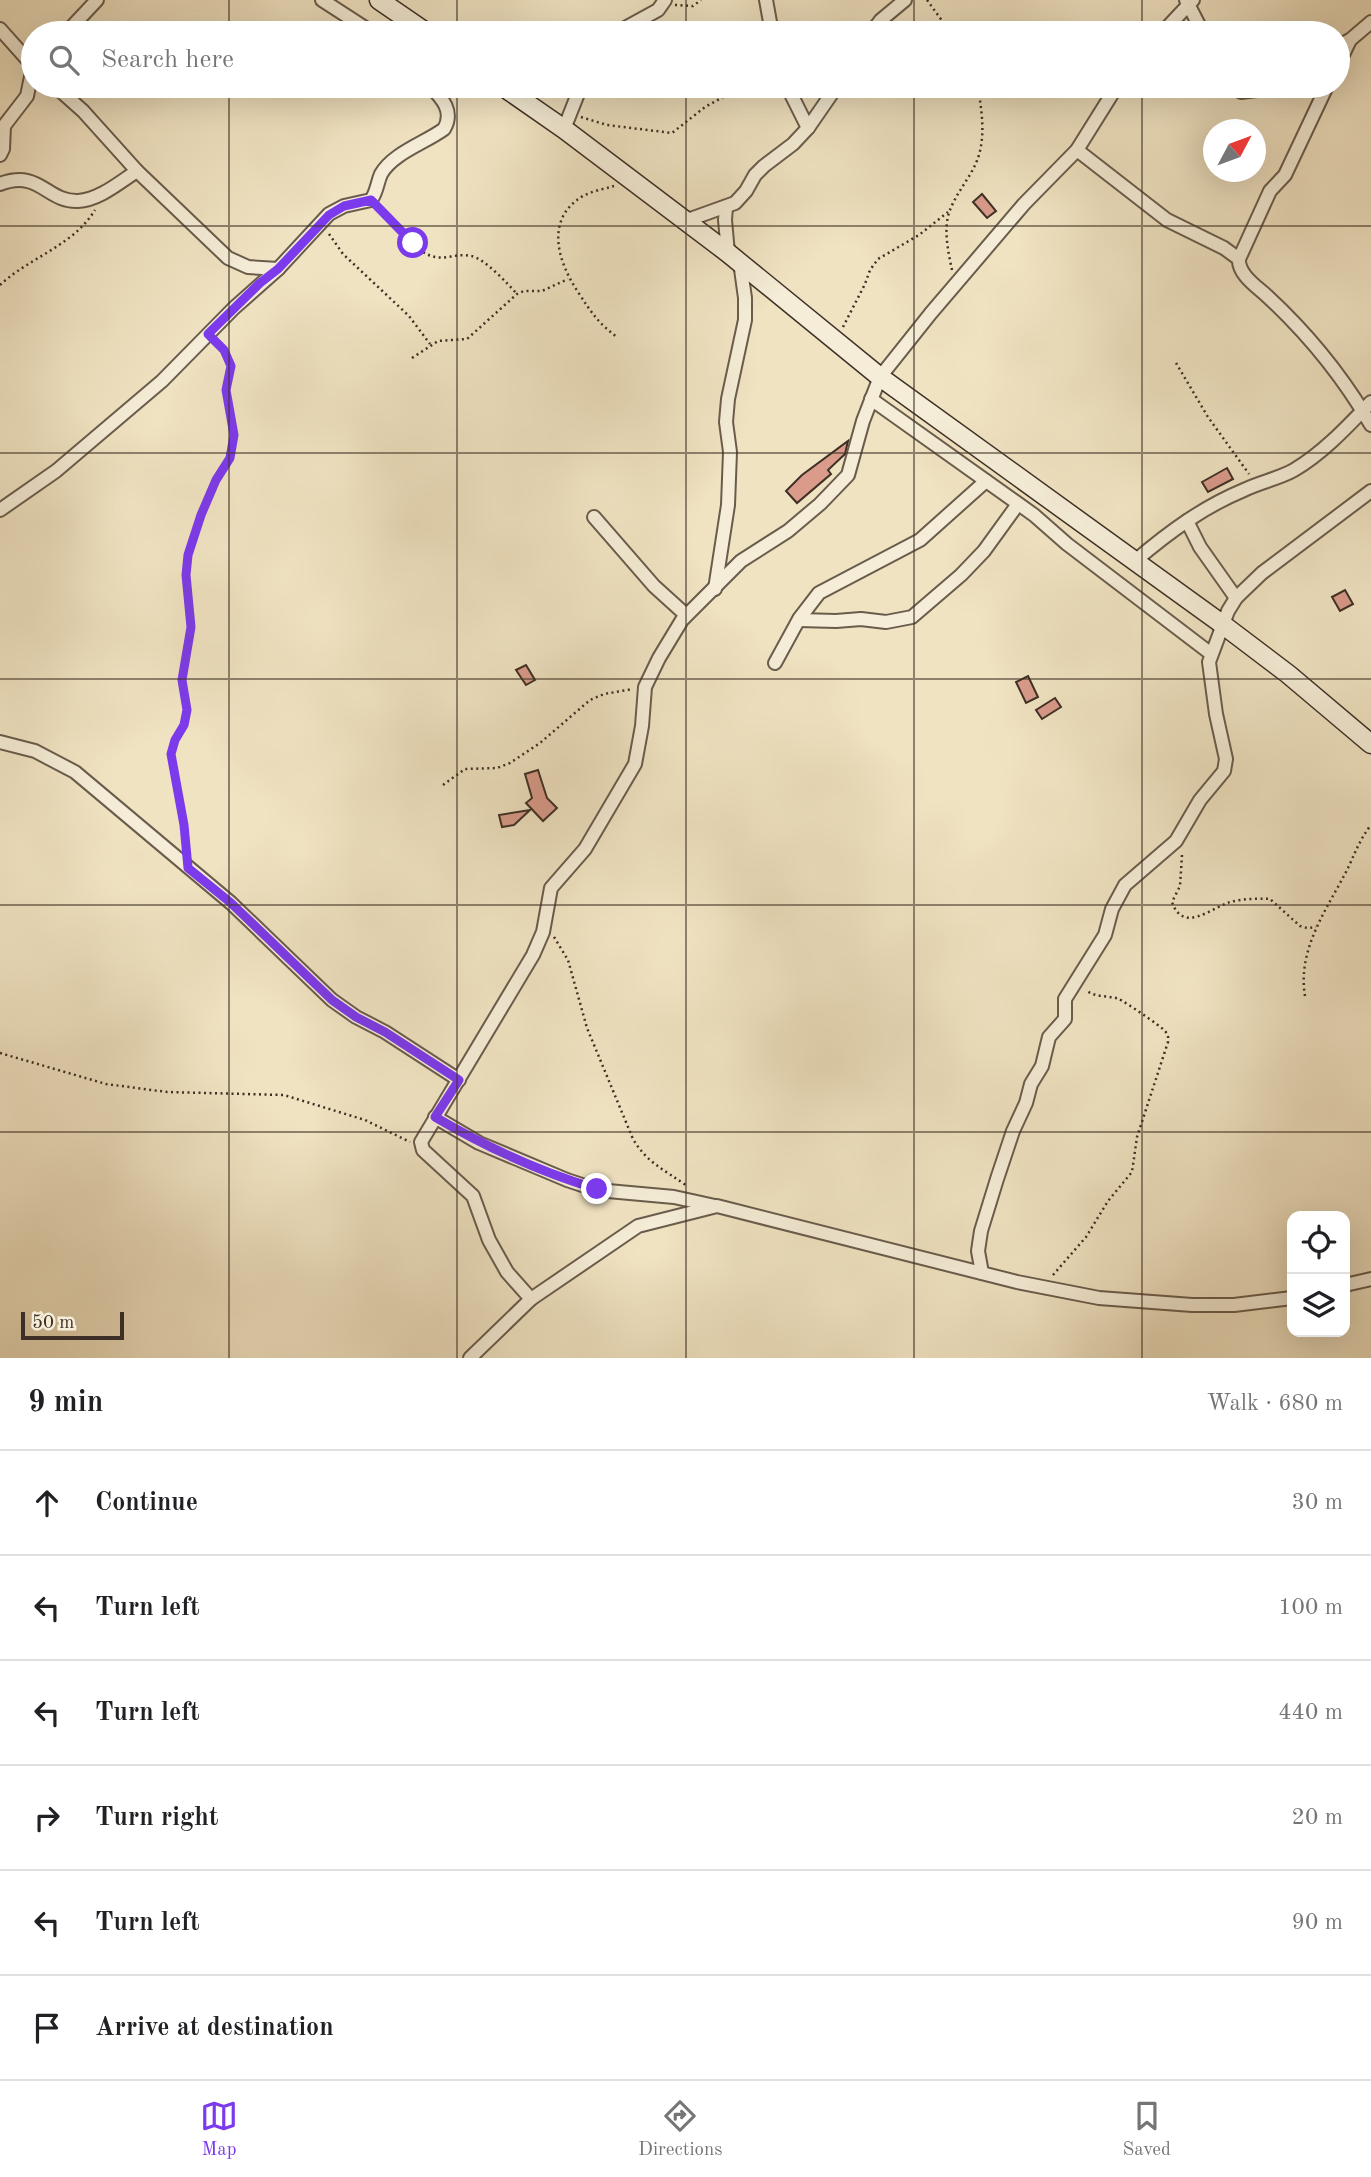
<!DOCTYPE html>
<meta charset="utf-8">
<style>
:root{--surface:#fff;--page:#f2f2f2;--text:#202124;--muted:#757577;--line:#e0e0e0;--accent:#7c3aed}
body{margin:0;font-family:"Old Standard TT",serif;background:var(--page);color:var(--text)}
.controls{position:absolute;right:21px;bottom:21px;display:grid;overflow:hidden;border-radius:14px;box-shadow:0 7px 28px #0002}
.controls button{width:63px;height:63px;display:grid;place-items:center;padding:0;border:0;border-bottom:2px solid var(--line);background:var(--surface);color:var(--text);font:35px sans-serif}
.compass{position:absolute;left:1203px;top:119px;width:63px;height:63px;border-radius:50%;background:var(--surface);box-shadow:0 7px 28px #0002;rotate:49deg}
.scale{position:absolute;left:21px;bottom:18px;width:103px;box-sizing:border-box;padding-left:7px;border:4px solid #3d2f25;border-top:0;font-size:19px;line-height:24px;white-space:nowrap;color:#3d2f25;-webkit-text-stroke:5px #f5edd7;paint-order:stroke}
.stop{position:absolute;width:21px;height:21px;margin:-16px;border:5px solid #7c3aed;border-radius:50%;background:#fff}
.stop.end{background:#7c3aed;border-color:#fff;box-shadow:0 2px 7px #0008}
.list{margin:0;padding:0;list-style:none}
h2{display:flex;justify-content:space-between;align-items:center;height:91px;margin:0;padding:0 28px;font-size:30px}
h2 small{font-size:23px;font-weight:400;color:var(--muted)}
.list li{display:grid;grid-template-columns:46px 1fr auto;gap:21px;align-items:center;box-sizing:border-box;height:105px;padding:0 28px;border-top:2px solid var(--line)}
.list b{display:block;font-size:26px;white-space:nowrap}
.list em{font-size:23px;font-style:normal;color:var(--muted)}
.icon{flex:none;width:38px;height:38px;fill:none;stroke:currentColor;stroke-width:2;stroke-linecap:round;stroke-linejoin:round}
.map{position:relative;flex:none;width:1371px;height:1358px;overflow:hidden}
.search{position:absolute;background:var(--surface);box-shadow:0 7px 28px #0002;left:21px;right:21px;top:21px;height:77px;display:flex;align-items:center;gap:18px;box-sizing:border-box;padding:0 24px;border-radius:38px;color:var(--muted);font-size:26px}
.sheet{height:721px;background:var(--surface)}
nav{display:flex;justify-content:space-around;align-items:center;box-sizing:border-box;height:98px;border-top:2px solid var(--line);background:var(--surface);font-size:19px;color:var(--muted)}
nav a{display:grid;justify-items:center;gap:4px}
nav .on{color:var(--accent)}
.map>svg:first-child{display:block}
.building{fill:#da9b8b;stroke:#3d2f25;stroke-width:2}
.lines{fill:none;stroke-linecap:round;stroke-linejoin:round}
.street-casing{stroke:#6a5c4c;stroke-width:16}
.secondary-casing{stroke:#3d2f25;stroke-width:21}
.path{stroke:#3d2f25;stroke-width:2.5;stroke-dasharray:2 3.5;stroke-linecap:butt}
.street{stroke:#f5edd7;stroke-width:12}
.secondary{stroke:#f5edd7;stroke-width:18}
.route{stroke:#7c3aed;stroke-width:9}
.grid{fill:none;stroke:#3d2f25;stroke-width:2;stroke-opacity:0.55}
</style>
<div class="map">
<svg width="1371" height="1358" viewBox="0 0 1371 1358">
<rect width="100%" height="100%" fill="#f0e3c2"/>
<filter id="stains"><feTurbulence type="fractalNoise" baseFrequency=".00286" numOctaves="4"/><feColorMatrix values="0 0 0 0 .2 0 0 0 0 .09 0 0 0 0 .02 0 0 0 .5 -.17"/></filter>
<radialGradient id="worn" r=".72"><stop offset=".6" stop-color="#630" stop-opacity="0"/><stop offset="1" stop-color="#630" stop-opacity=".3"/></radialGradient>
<g class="building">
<polygon points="982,194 996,211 987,218 973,202"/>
<polygon points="848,441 845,454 828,470 831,474 797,503 786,491 802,475"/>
<polygon points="1227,468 1233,479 1208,492 1202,482"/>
<polygon points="1345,590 1353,604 1340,611 1332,597"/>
<polygon points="526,665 535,680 526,685 516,670"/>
<polygon points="1028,676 1038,697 1026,703 1016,682"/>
<polygon points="1055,698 1061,707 1042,719 1036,710"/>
<polygon points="538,770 547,798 557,808 543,821 526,803 532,798 525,774"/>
<polygon points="530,810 514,825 502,827 499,815"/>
</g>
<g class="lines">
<defs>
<g id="street">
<polyline points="322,0 373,33"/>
<polyline points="766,0 772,33"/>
<polyline points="1186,0 1203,33"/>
<polyline points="0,29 33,66"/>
<polyline points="66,33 97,0"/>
<polyline points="616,33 658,10 665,0"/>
<polyline points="871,33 881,20 905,0"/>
<polyline points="1162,33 1193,0"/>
<polyline points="1338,46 1350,40 1371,22"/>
<polyline points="1338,65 1350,40"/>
<polyline points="55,86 83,111 137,171 228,258 248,267 278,269"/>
<polyline points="787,86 808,128"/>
<polyline points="1231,86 1241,92 1257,90 1264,86"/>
<path d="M1327,86l-42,89 -15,16 -31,68c-1,15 17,27 28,37 40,37 76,81 104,129"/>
<polyline points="564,129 581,86"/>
<polyline points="1077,150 1167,220 1224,248 1239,259"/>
<polyline points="0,155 3,149 4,126 27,96 33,67"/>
<path d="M0,184c40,-15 46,18 78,17 21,-1 42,-19 59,-30"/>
<polyline points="726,207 725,220 728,253"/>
<polyline points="685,221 735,203 746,191 755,175 764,166 793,144 808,128 837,86"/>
<polyline points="871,399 1034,515 1067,544 1210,653"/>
<path d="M0,510l56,-39 106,-90 72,-73 44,-39 51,-55 15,-8 27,-6c6,-8 6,-17 10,-26 12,-21 44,-31 63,-45 10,-17 -1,-30 -14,-43"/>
<polyline points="594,517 654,586 686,615"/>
<polyline points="1187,521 1200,547 1236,598"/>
<path d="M1135,561c34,-29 68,-54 109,-71 16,-8 34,-11 50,-20 29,-17 54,-44 77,-68"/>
<polyline points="715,589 728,505 730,452 726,422 728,399 745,320 745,298 740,262"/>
<polyline points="799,620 836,621 861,619 886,622 912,617 961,575 984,551 1018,504"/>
<polyline points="775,663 799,619 819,593 920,540 986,481"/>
<polyline points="0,742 35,751 75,772 231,903 332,1000 356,1017 385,1032 459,1080"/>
<polyline points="435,1117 479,1143 567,1180 597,1190 674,1197 715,1206"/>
<polyline points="982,1273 978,1251 981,1231 997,1179 1013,1131 1026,1103 1031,1084 1042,1066 1049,1037 1065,1019 1065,999 1105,935 1112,909 1125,885 1176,841 1200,800 1224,771 1226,759 1216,714 1209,662 1228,611 1236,598 1262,573 1371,491"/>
<polyline points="1345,1285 1371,1279"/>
<polyline points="531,1299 507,1272 489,1240 473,1196 423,1150 421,1142 533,955 543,932 551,888 585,849 635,764 642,726 645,687 659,658 682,620 741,561 788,531 820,504 848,475 863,421 880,377 931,313 1024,204 1077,150 1117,86"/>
<polyline points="470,1358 531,1299 638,1226 717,1206 1017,1282 1099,1298 1192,1305 1234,1305 1292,1298"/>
</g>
<g id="secondary">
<polyline points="379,0 427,33"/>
<polyline points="502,86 564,129 728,253 880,377 1222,624 1288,674 1371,744"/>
</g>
</defs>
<use href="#street" class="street-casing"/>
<use href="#secondary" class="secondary-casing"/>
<g class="path">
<polyline points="927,0 951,33"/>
<polyline points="675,5 693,6 701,0"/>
<polyline points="581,117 607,125 672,133 705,107 725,96 735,86"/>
<path d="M614,186c-10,3 -22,5 -31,10 -39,23 -25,66 -5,96 13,20 20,31 39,45"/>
<path d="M381,209c12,14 26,33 42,43 19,12 31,0 48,4 13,2 37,28 46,38"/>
<polyline points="329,234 343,254 409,316 430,344"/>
<path d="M952,270c-4,-19 -9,-42 -2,-60 8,-21 25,-37 30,-59 5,-22 1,-43 -2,-65"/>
<path d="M0,285c30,-28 73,-39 95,-75"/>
<polyline points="843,327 865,284 870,270 878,259 919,235 948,212"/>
<polyline points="412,358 438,341 467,339 517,294 524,291 542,291 568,279"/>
<polyline points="1176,363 1208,417 1249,474"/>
<polyline points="443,785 465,769 497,768 510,763 540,743 590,700 604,694 633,689"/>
<polyline points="186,847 171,754 175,740 184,725 187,710 182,680 191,627 186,575 188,555 210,492 231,458 234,447 235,435 226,390 231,366 224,350 218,344"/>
<path d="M1182,855l-2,31 -8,16c11,32 39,6 58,0 12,-3 27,-4 40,-3l30,27 7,2 9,-1"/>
<path d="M554,937l14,23 19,68 46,111c14,24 32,31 54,47"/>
<path d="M1305,996c-8,-48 23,-88 43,-128 7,-15 12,-29 23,-43"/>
<polyline points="0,1053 106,1084 167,1092 284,1095 365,1120 410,1142"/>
<path d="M1053,1275l33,-38 22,-36 24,-29 5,-35 31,-95c0,-5 1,-6 -3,-11 -4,-5 -40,-29 -46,-32 -11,-4 -22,-1 -32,-8"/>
</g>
<use href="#street" class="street"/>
<use href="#secondary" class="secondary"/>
</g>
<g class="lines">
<path class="route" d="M413,243l-42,-43 -27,6 -15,9 -51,54 -18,14 -52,51 16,16 7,16 -5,24 8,45 -4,23 -14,22 -15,35 -13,40 -2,20 5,52 -9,53 5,30 -3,15 -9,15 -4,14 13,71 4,43 43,35 101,97 24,17 29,15 74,48 -24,37c51,30 105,55 162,72"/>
</g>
<path class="grid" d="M229,0v33M457,0v33M686,0v33M914,0v33M1142,0v33M229,86v1272M457,86v1272M686,86v1272M914,86v1272M1142,86v1272M0,226h1371M0,453h1371M0,679h1371M0,905h1371M0,1132h1371"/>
<rect width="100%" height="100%" filter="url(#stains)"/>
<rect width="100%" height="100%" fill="url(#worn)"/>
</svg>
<div class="controls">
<button><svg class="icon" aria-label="locate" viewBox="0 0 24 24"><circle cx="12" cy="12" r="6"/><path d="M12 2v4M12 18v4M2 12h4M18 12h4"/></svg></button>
<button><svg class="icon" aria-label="layers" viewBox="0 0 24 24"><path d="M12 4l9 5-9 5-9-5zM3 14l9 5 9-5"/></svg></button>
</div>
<svg class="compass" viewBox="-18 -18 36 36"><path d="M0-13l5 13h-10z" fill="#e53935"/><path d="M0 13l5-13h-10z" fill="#757577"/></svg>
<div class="scale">50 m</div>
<div class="stop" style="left:413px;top:243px"></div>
<div class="stop end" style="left:597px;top:1189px"></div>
<div class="search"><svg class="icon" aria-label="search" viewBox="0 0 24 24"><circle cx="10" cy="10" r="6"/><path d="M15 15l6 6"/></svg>Search here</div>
</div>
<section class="sheet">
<h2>9 min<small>Walk · 680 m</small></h2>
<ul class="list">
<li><svg class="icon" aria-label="ahead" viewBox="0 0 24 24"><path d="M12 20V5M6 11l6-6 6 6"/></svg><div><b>Continue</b></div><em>30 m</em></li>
<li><svg class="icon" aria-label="left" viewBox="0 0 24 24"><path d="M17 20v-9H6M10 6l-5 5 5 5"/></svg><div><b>Turn left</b></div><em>100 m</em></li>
<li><svg class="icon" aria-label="left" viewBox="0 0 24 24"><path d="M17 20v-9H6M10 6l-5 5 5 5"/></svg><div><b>Turn left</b></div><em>440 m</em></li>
<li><svg class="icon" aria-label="right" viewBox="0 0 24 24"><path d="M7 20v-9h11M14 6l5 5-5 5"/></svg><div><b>Turn right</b></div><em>20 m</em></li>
<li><svg class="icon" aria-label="left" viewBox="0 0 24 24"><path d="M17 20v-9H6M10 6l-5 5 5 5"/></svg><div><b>Turn left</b></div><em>90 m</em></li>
<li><svg class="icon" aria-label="arrive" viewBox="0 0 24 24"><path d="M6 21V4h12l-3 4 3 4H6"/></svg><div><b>Arrive at destination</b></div></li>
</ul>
</section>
<nav>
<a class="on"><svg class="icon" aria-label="map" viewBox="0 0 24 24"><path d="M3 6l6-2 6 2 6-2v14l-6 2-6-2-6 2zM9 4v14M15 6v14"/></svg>Map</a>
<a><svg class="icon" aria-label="directions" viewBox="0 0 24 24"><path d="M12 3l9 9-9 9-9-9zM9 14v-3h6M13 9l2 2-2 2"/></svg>Directions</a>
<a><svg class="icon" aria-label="saved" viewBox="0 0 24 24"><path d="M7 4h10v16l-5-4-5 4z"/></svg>Saved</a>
</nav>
